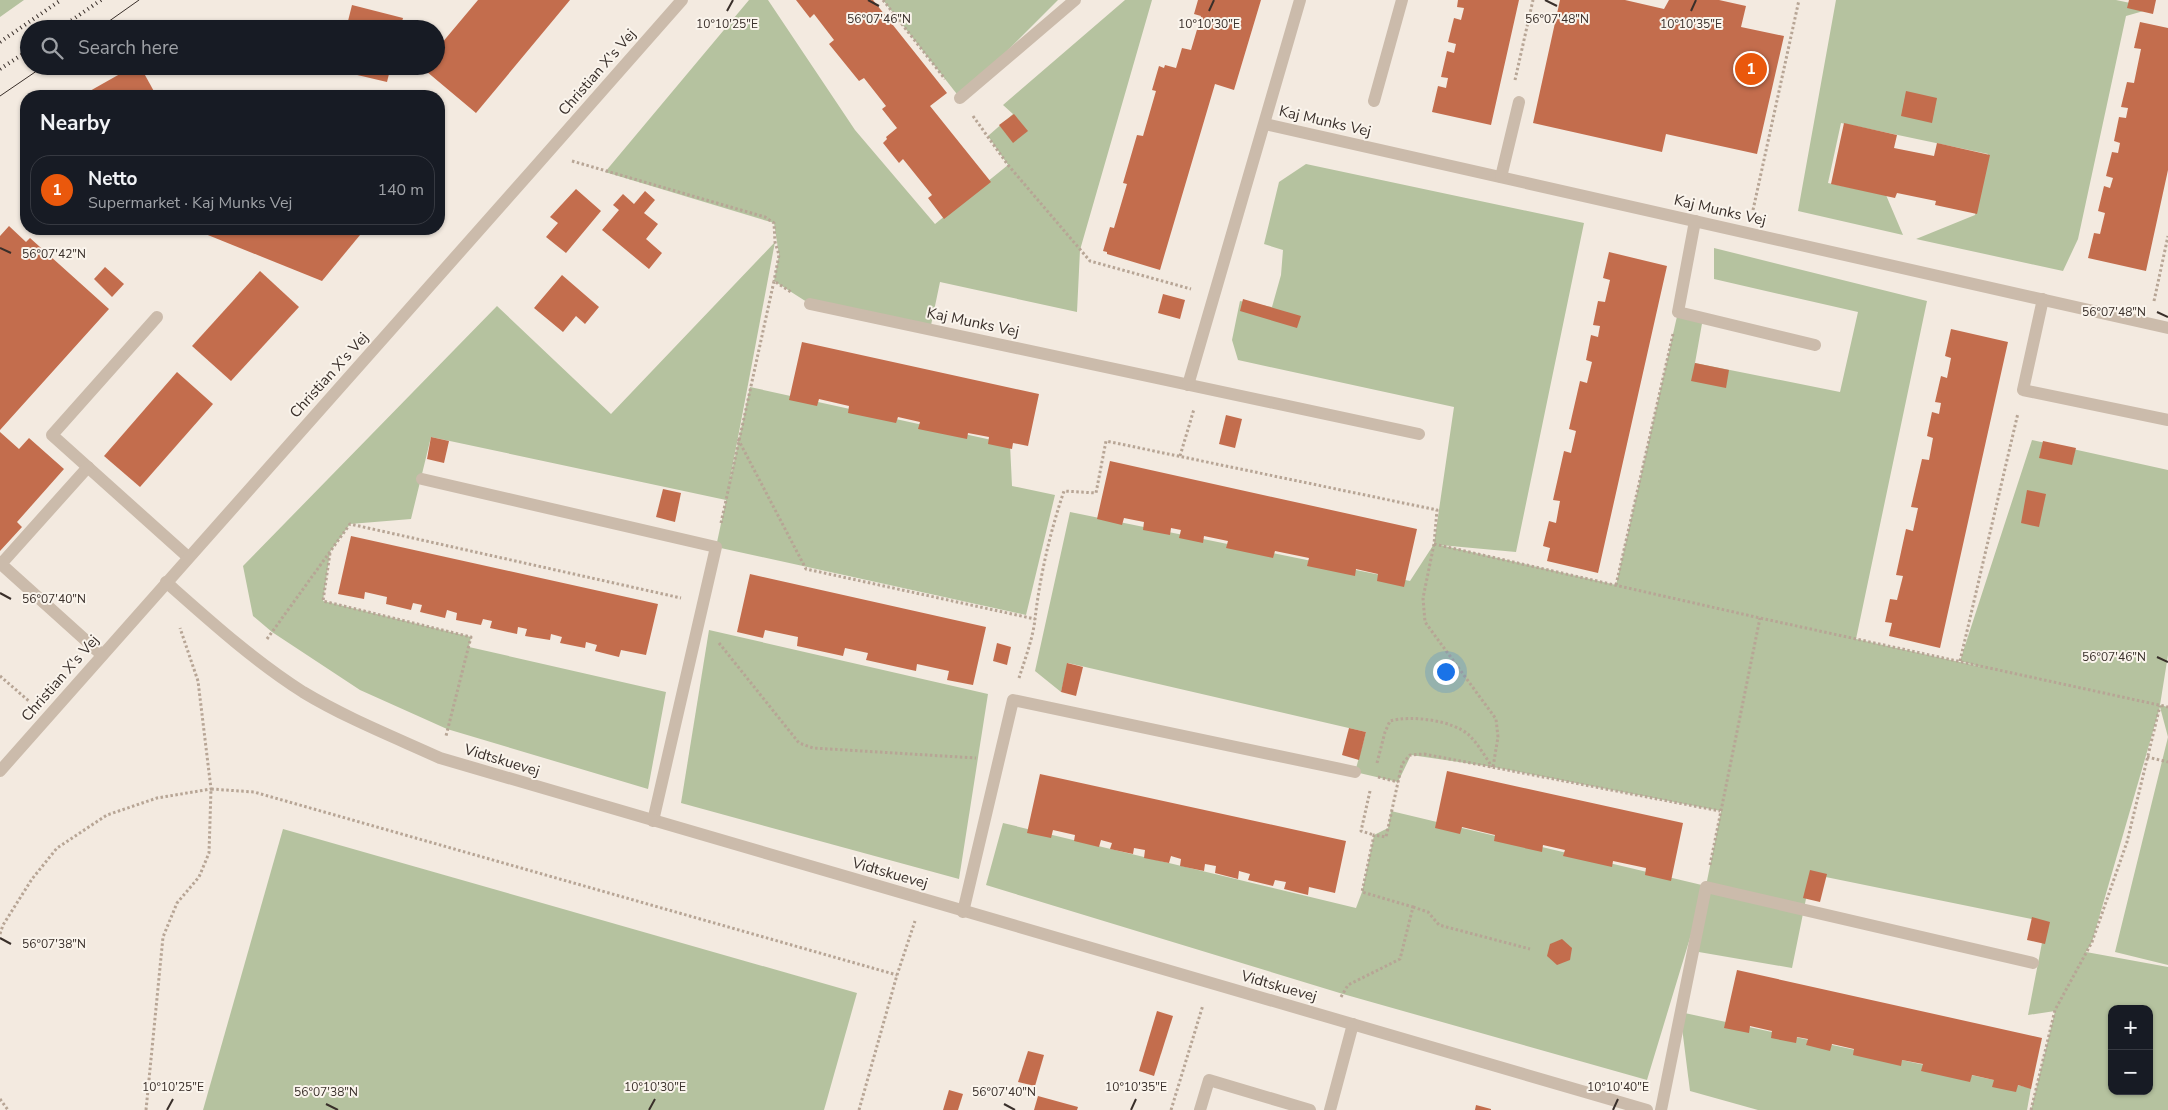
<!DOCTYPE html>
<meta charset="utf-8">
<style>
:root{--surface:#171b24;--page:#242831;--text:#f1f3f6;--muted:#9ea1a6;--line:#363941;--accent:#ea580c}
body{margin:0;font-family:"Nunito Sans",sans-serif;background:var(--page);color:var(--text)}
.controls{position:absolute;right:15px;bottom:15px;display:grid;overflow:hidden;border-radius:10px;box-shadow:0 1px 4px #0004}
.controls button{width:45px;height:45px;display:grid;place-items:center;padding:0;border:0;border-bottom:1px solid var(--line);background:var(--surface);color:var(--text);font:25px sans-serif}
.you{position:absolute;left:1445px;top:671px;width:18px;height:18px;margin:-12px;border:4px solid #fff;border-radius:50%;background:#1a73e8;box-shadow:0 0 0 8px #1a73e833}
.badge{display:grid;place-items:center;width:32px;height:32px;border-radius:50%;background:var(--accent);color:#fff;font-size:16px;font-weight:700}
.pin{position:absolute;translate:-50% -50%;border:2px solid #fff;box-shadow:0 1px 5px #0006}
.list{margin:0;padding:0;list-style:none}
h2{display:flex;justify-content:space-between;align-items:center;height:65px;margin:0;padding:0 20px;font-size:21px}
h2 small{font-size:16px;font-weight:400;color:var(--muted)}
.list li{display:grid;grid-template-columns:32px 1fr auto;gap:15px;align-items:center;box-sizing:border-box;height:70px;margin:0 10px 10px;padding:0 10px;border:1px solid var(--line);border-radius:20px}
.list b{display:block;font-size:19px;white-space:nowrap}
.list p{margin:0;font-size:16px;white-space:nowrap;color:var(--muted)}
.list em{font-size:16px;font-style:normal;color:var(--muted)}
.icon{flex:none;width:28px;height:28px;fill:none;stroke:currentColor;stroke-width:2;stroke-linecap:round;stroke-linejoin:round}
.map{position:relative;flex:none;width:2168px;height:1110px;overflow:hidden}
.search{position:absolute;background:var(--surface);box-shadow:0 1px 4px #0004;left:20px;top:20px;width:425px;height:55px;display:flex;align-items:center;gap:12px;box-sizing:border-box;padding:0 18px;border-radius:28px;color:var(--muted);font-size:19px}
.panel{position:absolute;background:var(--surface);box-shadow:0 1px 4px #0004;left:20px;top:90px;width:425px;height:145px;border-radius:20px}
.map>svg:first-child{display:block}
.green{fill:#b5c29f;fill-rule:evenodd}
.building{fill:#c36d4d}
.lines{fill:none;stroke-linecap:round;stroke-linejoin:round}
.path{stroke:#b7a595;stroke-width:3;stroke-dasharray:2.5 2.5;stroke-linecap:butt}
.minor{stroke:#cbbbab;stroke-width:12}
.tram{stroke:#392f2a;stroke-width:1}
.rail{stroke:#392f2a;stroke-width:4;stroke-dasharray:1 4;stroke-linecap:butt}
.ticks{fill:none;stroke:#392f2a;stroke-width:2}
.labels{text-anchor:middle;stroke-width:4;stroke-linejoin:round;paint-order:stroke}
.street-label{font-size:15px;fill:#392f2a;stroke:#faf4ec}
.ticks-label{font-size:12px;text-anchor:middle;fill:#392f2a;stroke:#faf4ec;stroke-width:4;stroke-linejoin:round;paint-order:stroke}
</style>
<div class="map">
<svg width="2168" height="1110" viewBox="0 0 2168 1110">
<rect width="100%" height="100%" fill="#f3eae0"/>
<g class="green">
<polygon points="0,0 24,0 0,17"/>
<polygon points="749,0 768,0 855,130 935,224 1008,165 988,136 1013,114 1003,105 1125,0 1152,0 1080,250 1077,312 940,282 930,330 810,304 774,281 779,255 774,223 605,172"/>
<polygon points="883,0 1058,0 960,98"/>
<polygon points="1836,0 2116,0 2154,8 2126,16 2078,239 2063,271 1916,239 1975,215 1988,154 1841,123 1828,183 1886,195 1903,235 1798,211"/>
<path d="M1306,164l278,59 -68,329 -76,-7 176,40 62,-273 25,6 -8,45 145,29 18,-80 -144,-33v-31l213,53 -71,338 126,28 -22,-6 72,-221 136,30v185l-8,50 8,2v258l-53,-13 53,-215 -8,-30 -68,235 -6,10 82,15v143h-137l24,-99 -27,4 18,-93 -235,-48 -19,94 -99,-17 10,-56 -56,185 -304,-86 -357,-109 17,-62 353,85 6,-16 12,-57 14,-7 3,-17 315,75 15,-75 -228,-44 -82,-12 -13,27 -43,-10 11,-40 -298,-69 -7,29 -26,-21 35,-159 340,69 24,-37 20,-137 -216,-47 -6,-20 8,-39 32,6 9,-32 2,-25 -19,-6 15,-62zM2112,1009h37v82h-37z"/>
<polygon points="775,242 729,485 750,387 1010,444 1012,486 1055,495 1026,615 716,547 726,500 431,437 411,519 350,524 330,552 323,601 471,637 469,647 666,692 648,789 447,729 360,690 272,632 253,616 243,566 497,306 611,414"/>
<polygon points="709,630 988,694 959,879 681,803"/>
<polygon points="283,829 857,993 824,1110 203,1110"/>
<polygon points="1680,1012 2031,1088 2027,1110 1758,1110 1690,1091"/>
</g>
<g class="building">
<polygon points="478,0 570,0 476,113 420,66 436,66 436,50"/>
<polygon points="796,0 873,0 947,93 930,106 991,182 944,219 928,198 932,195 903,159 899,163 883,143 887,139 886,137 897,128 882,109 886,106 864,78 859,81 829,44 834,40 814,14 810,18"/>
<polygon points="1198,0 1261,0 1234,90 1215,84 1160,270 1107,254 1107,252 1103,251 1110,227 1114,228 1127,184 1123,183 1137,135 1143,136 1156,91 1152,90 1159,66 1164,68 1165,65 1176,68 1182,48 1191,50 1201,16 1194,14"/>
<polygon points="1458,0 1519,0 1491,125 1432,112 1438,86 1446,88 1448,78 1441,77 1447,51 1454,53 1456,44 1448,42 1454,18 1461,20 1464,8 1457,7"/>
<polygon points="1560,0 1625,0 1664,9 1669,0 1719,0 1746,6 1741,27 1784,36 1757,154 1666,134 1662,152 1533,123"/>
<polygon points="2129,0 2156,0 2153,14 2127,8"/>
<polygon points="352,5 403,18 400,29 346,29"/>
<polygon points="2140,22 2168,28 2168,170 2146,271 2088,258 2094,233 2100,234 2105,213 2098,211 2104,186 2110,188 2113,178 2106,176 2112,152 2118,153 2120,143 2114,141 2119,117 2126,118 2128,108 2121,107 2127,82 2134,83 2141,49 2134,48"/>
<polygon points="134,66 140,66 156,95 81,96"/>
<polygon points="337,66 391,66 387,82 336,70"/>
<polygon points="1906,91 1937,98 1932,123 1901,116"/>
<polygon points="1014,114 1028,131 1013,143 999,125"/>
<polygon points="1844,123 1897,135 1894,148 1934,156 1937,143 1990,155 1977,214 1935,205 1936,201 1897,193 1895,198 1831,184"/>
<polygon points="576,189 601,211 566,253 546,237 558,223 550,217"/>
<polygon points="645,191 655,200 644,213 658,224 646,239 662,253 649,269 602,230 619,210 613,205 623,194 634,204"/>
<polygon points="9,226 26,242 30,238 109,309 0,430 0,236"/>
<polygon points="193,229 365,229 322,281"/>
<polygon points="1609,252 1667,266 1598,573 1547,561 1550,548 1543,546 1549,521 1556,523 1560,501 1553,500 1564,451 1571,453 1576,431 1569,429 1580,381 1587,383 1592,362 1586,360 1591,335 1598,337 1600,326 1593,325 1598,301 1605,302 1610,280 1603,278"/>
<polygon points="105,267 124,284 112,297 94,279"/>
<polygon points="260,271 299,307 231,381 192,346"/>
<polygon points="562,275 599,307 585,324 576,316 563,332 534,308"/>
<polygon points="1163,294 1185,300 1180,319 1158,313"/>
<polygon points="1243,299 1301,316 1297,328 1240,311"/>
<polygon points="1951,329 2008,342 1940,648 1889,636 1892,623 1885,622 1890,599 1897,600 1903,576 1896,575 1906,529 1913,531 1918,508 1911,507 1922,459 1929,460 1933,438 1927,436 1932,412 1939,414 1941,403 1935,402 1941,376 1947,378 1951,358 1945,356"/>
<polygon points="802,342 1039,394 1028,446 1013,443 1012,449 988,444 989,437 968,433 967,439 918,429 920,422 898,417 896,423 848,413 849,406 819,399 817,406 789,400"/>
<polygon points="1695,363 1729,370 1726,388 1691,381"/>
<polygon points="177,372 213,404 140,487 104,456"/>
<polygon points="1226,415 1242,419 1235,448 1219,444"/>
<polygon points="0,432 19,449 29,438 64,469 17,522 22,527 0,551"/>
<polygon points="431,437 449,441 444,463 427,459"/>
<polygon points="2043,441 2076,448 2072,465 2039,458"/>
<polygon points="1110,461 1417,529 1404,587 1377,581 1378,574 1356,569 1355,576 1307,566 1309,558 1275,551 1273,558 1226,548 1228,541 1204,536 1203,543 1179,538 1181,530 1171,528 1170,535 1143,530 1144,522 1124,518 1122,525 1097,519"/>
<polygon points="663,489 681,493 675,522 656,517"/>
<polygon points="2027,490 2046,494 2039,527 2021,523"/>
<polygon points="351,536 658,604 646,655 621,650 619,657 595,651 597,645 586,642 585,648 560,643 562,637 551,634 550,640 525,636 527,629 518,627 517,634 490,628 492,621 483,619 481,625 456,620 457,613 447,610 445,618 420,612 422,605 413,603 411,610 386,604 387,597 365,592 364,599 338,594"/>
<polygon points="750,574 986,627 973,685 947,680 949,671 917,664 916,671 866,660 868,653 845,648 843,656 797,646 798,637 765,630 763,638 737,632"/>
<polygon points="997,643 1011,647 1007,665 993,661"/>
<polygon points="1067,663 1083,667 1076,696 1061,692"/>
<polygon points="1349,728 1366,732 1359,760 1342,755"/>
<polygon points="1447,771 1683,823 1671,881 1645,875 1646,868 1613,861 1612,867 1563,856 1565,850 1543,845 1542,852 1494,841 1495,835 1462,827 1460,834 1435,828"/>
<polygon points="1040,774 1346,841 1335,893 1309,887 1308,895 1284,889 1286,882 1275,880 1273,886 1248,880 1250,874 1239,871 1238,879 1215,873 1216,866 1205,864 1204,871 1180,866 1181,859 1171,856 1169,863 1144,858 1145,850 1134,848 1133,854 1110,849 1112,843 1101,840 1099,847 1074,841 1075,835 1053,830 1051,838 1027,833"/>
<polygon points="1810,870 1827,874 1820,902 1803,898"/>
<polygon points="2032,917 2050,922 2045,944 2027,940"/>
<polygon points="1562,939 1572,948 1570,960 1557,965 1547,956 1550,944"/>
<polygon points="1737,970 2042,1038 2031,1089 2018,1085 2016,1092 1992,1087 1994,1080 1972,1075 1970,1082 1921,1071 1923,1064 1902,1060 1901,1066 1853,1055 1854,1049 1832,1044 1830,1051 1806,1045 1808,1039 1797,1037 1796,1043 1771,1038 1772,1031 1750,1026 1749,1033 1724,1028"/>
<polygon points="1157,1011 1173,1016 1154,1076 1139,1071"/>
<polygon points="1028,1051 1044,1055 1035,1086 1018,1082"/>
<polygon points="949,1090 963,1094 958,1110 943,1110"/>
<polygon points="1038,1096 1078,1107 1077,1110 1034,1110"/>
<polygon points="1476,1105 1491,1109 1491,1110 1475,1110"/>
</g>
<g class="lines">
<g class="path">
<polyline points="883,0 945,79"/>
<polyline points="1515,80 1533,0"/>
<polyline points="973,116 1008,165 1090,261 1191,289"/>
<polyline points="572,161 765,217 774,223 775,242 779,255 774,281"/>
<polyline points="1753,210 1799,0"/>
<polyline points="2154,301 2168,236"/>
<polyline points="738,439 806,569 1035,619"/>
<polyline points="1180,456 1194,409"/>
<polyline points="721,523 774,281 791,292"/>
<polyline points="1434,544 1760,618 2168,707"/>
<polyline points="330,553 323,601 471,637 446,736"/>
<polyline points="1616,585 1673,334"/>
<polyline points="267,639 350,524 681,598"/>
<polyline points="719,643 799,743 813,748 976,758"/>
<polyline points="1960,661 2018,413"/>
<polyline points="0,676 30,702"/>
<path d="M1019,678c6,-19 14,-40 16,-59 5,-43 15,-87 29,-128l32,2 10,-52 331,69 -3,34 -11,54 2,24 71,97 2,18 -5,30"/>
<polyline points="2147,757 2168,762"/>
<path d="M1377,763l8,-31 5,-11c21,-6 62,-1 79,14 9,9 16,21 23,32"/>
<polyline points="1378,777 1398,782"/>
<polyline points="1370,791 1361,831 1374,835"/>
<polyline points="1710,865 1760,618"/>
<polyline points="1413,907 1428,912 1439,925 1530,949"/>
<polyline points="0,934 3,925 32,879 57,848 107,815 157,798 211,789 198,681 180,628"/>
<polyline points="1341,997 1348,985 1400,959 1413,907 1362,892 1374,835 1386,837 1402,764 1410,755 1424,754 1720,811"/>
<polyline points="0,1099 8,1110"/>
<polyline points="146,1110 163,937 177,903 199,877 209,853 211,789 254,792 897,975"/>
<polyline points="859,1110 897,975 915,921"/>
<polyline points="1171,1110 1203,1005"/>
<polyline points="2031,1110 2055,1010 2092,942 2127,842 2160,706"/>
</g>
<g class="minor">
<polyline points="960,98 1075,0"/>
<polyline points="1374,101 1402,0"/>
<polyline points="1265,124 2168,328"/>
<polyline points="1501,177 1519,102"/>
<polyline points="1695,221 1678,312 1815,345"/>
<polyline points="2043,299 2023,390 2168,420"/>
<polyline points="810,304 1419,434"/>
<polyline points="157,317 52,435 188,557"/>
<polyline points="1188,385 1300,0"/>
<polyline points="88,467 1,564 102,655"/>
<polyline points="422,479 716,547 653,821"/>
<path d="M166,582c44,39 87,78 137,110 43,26 91,45 137,66l1207,352"/>
<path d="M0,771c227,-258 456,-513 682,-771"/>
<polyline points="963,912 1013,700 1355,772"/>
<polyline points="1200,1110 1209,1080 1310,1110"/>
<polyline points="1330,1110 1353,1024"/>
<polyline points="1661,1110 1706,887 2033,963"/>
</g>
<g class="tram">
<polyline points="98,29 139,0"/>
<polyline points="0,96 44,66"/>
</g>
<g class="rail">
<polyline points="59,29 101,0"/>
<polyline points="0,42 61,0"/>
<polyline points="0,69 29,50"/>
</g>
</g>
<path class="ticks" d="M868,0l11,6M1545,0l12,6M727,11l6,-11M1209,11l5,-11M1691,11l5,-11M0,248l11,5M2157,312l11,5M0,593l11,6M2157,657l11,5M0,938l11,6M326,1104l12,6M1004,1104l11,6M167,1110l6,-11M649,1110l6,-11M1131,1110l5,-11M1613,1110l5,-11"/>
<g class="labels">
<g class="street-label">
<text transform="translate(597 72) rotate(-49)" y="5">Christian X's Vej</text>
<text transform="translate(1325 121) rotate(13)" y="5">Kaj Munks Vej</text>
<text transform="translate(1720 210) rotate(13)" y="5">Kaj Munks Vej</text>
<text transform="translate(973 322) rotate(12)" y="5">Kaj Munks Vej</text>
<text transform="translate(329 375) rotate(-48)" y="5">Christian X's Vej</text>
<text transform="translate(60 678) rotate(-49)" y="5">Christian X's Vej</text>
<text transform="translate(502 760) rotate(17)" y="5">Vidtskuevej</text>
<text transform="translate(890 873) rotate(16)" y="5">Vidtskuevej</text>
<text transform="translate(1279 986) rotate(16)" y="5">Vidtskuevej</text>
</g>
</g>
<g class="ticks-label">
<text x="879" y="23">56°07'46"N</text>
<text x="1557" y="23">56°07'48"N</text>
<text x="727" y="28">10°10'25"E</text>
<text x="1209" y="28">10°10'30"E</text>
<text x="1691" y="28">10°10'35"E</text>
<text x="54" y="258">56°07'42"N</text>
<text x="2114" y="316">56°07'48"N</text>
<text x="54" y="603">56°07'40"N</text>
<text x="2114" y="661">56°07'46"N</text>
<text x="54" y="948">56°07'38"N</text>
<text x="173" y="1091">10°10'25"E</text>
<text x="655" y="1091">10°10'30"E</text>
<text x="1136" y="1091">10°10'35"E</text>
<text x="1618" y="1091">10°10'40"E</text>
<text x="326" y="1096">56°07'38"N</text>
<text x="1004" y="1096">56°07'40"N</text>
</g>
</svg>
<div class="controls">
<button>+</button>
<button>−</button>
</div>
<div class="you"></div>
<div class="pin badge" style="left:1751px;top:69px">1</div>
<div class="search"><svg class="icon" aria-label="search" viewBox="0 0 24 24"><circle cx="10" cy="10" r="6"/><path d="M15 15l6 6"/></svg>Search here</div>
<section class="panel">
<h2>Nearby<small></small></h2>
<ul class="list">
<li><span class="badge">1</span><div><b>Netto</b><p>Supermarket · Kaj Munks Vej</p></div><em>140 m</em></li>
</ul>
</section>
</div>
